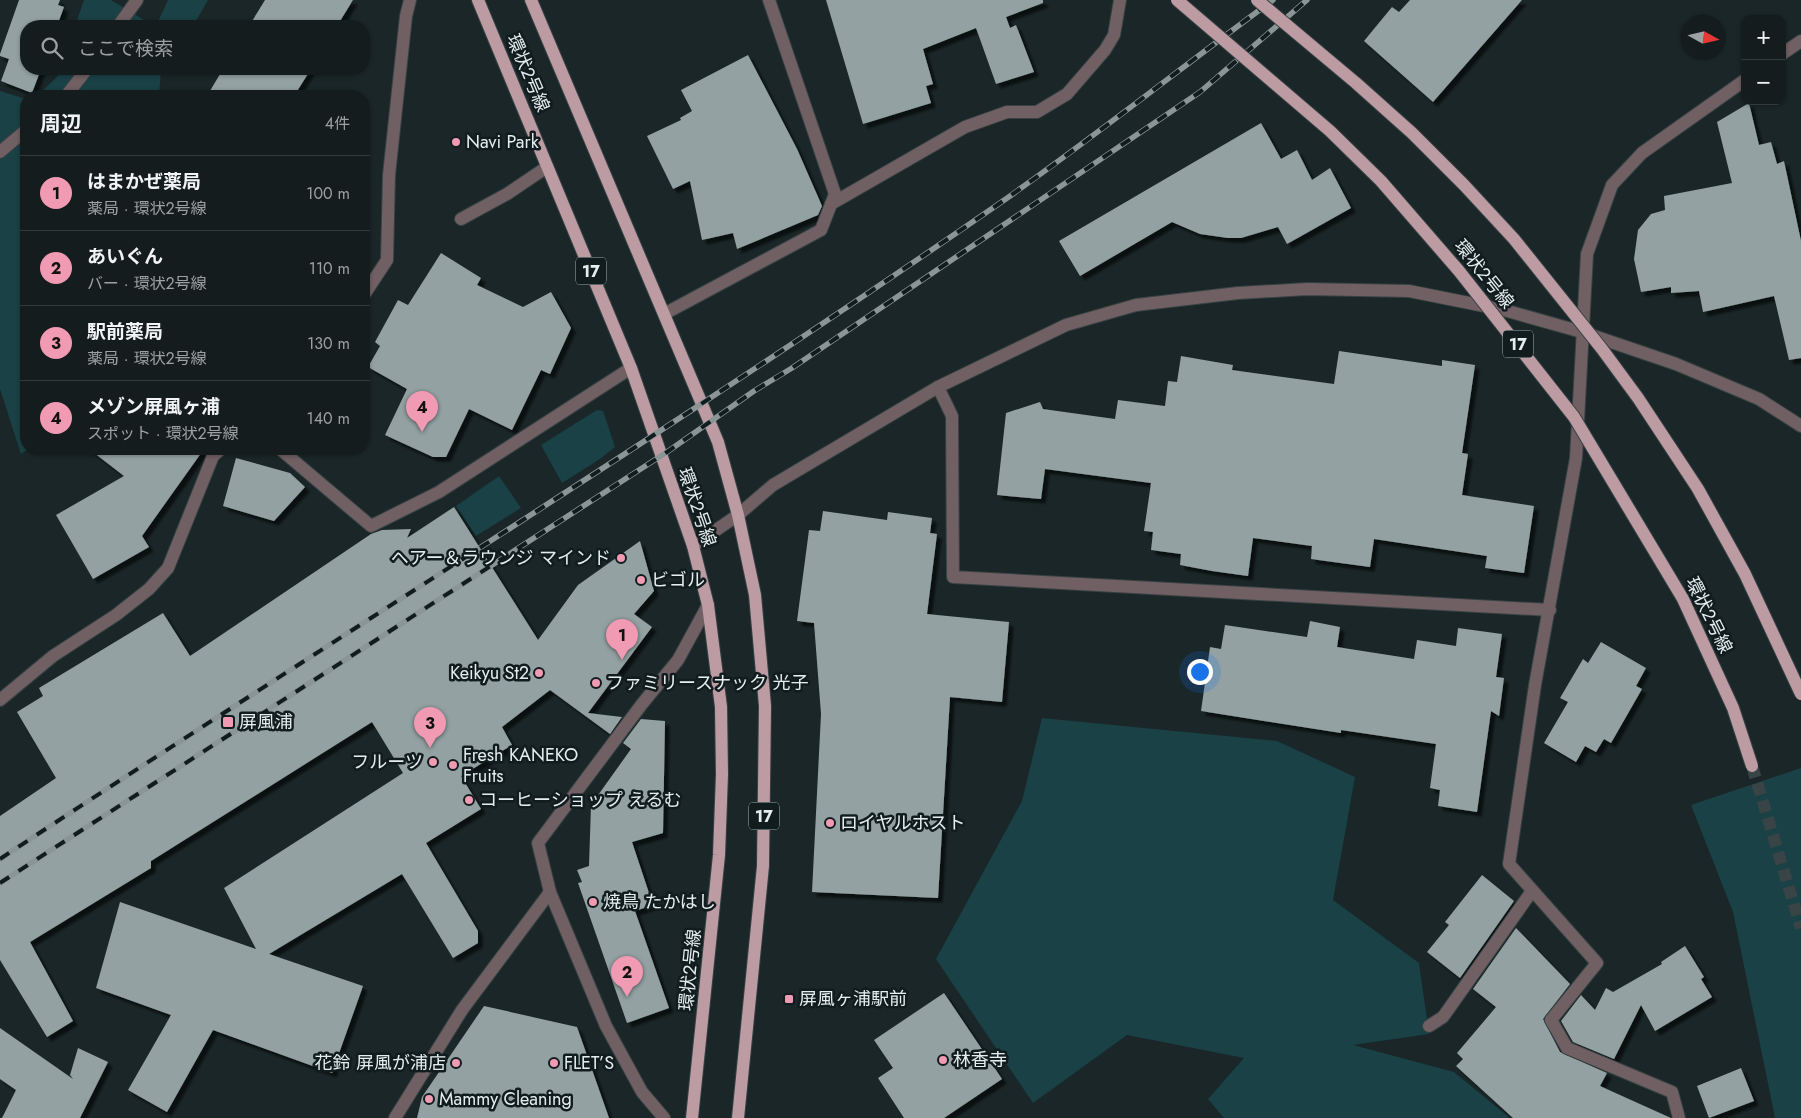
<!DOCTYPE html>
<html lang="ja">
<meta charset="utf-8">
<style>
:root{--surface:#141c1d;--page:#21292a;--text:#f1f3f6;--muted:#9da1a4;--line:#333a3b;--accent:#f19ab3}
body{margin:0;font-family:Jost,"Noto Sans JP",sans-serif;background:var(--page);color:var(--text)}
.controls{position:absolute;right:15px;top:15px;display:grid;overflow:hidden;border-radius:10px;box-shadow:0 1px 4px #0004}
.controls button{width:45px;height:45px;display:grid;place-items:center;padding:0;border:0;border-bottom:1px solid var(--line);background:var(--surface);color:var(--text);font:25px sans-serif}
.compass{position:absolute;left:1681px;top:15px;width:45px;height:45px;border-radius:50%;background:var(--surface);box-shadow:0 1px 4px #0004;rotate:98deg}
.you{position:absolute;left:1199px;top:671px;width:18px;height:18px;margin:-12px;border:4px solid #fff;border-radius:50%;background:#1a73e8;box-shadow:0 0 0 8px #1a73e833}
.badge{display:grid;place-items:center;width:32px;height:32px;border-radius:50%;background:var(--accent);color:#111;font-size:16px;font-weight:700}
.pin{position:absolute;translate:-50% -41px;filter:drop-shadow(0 1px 2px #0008)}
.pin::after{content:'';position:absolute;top:26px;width:18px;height:15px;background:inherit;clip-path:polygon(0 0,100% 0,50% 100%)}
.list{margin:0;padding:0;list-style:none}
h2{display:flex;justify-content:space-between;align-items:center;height:65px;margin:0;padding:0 20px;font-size:21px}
h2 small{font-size:16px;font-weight:400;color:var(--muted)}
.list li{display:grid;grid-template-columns:32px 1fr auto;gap:15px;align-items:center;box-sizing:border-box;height:75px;padding:0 20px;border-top:1px solid var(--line)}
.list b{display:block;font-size:19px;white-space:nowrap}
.list p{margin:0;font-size:16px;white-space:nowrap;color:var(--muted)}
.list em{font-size:16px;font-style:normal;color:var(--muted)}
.icon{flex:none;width:28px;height:28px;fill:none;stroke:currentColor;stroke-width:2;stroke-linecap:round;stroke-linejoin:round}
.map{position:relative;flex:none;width:1801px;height:1118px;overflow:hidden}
.search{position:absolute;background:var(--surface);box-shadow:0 1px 4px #0004;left:20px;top:20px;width:350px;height:55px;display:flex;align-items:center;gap:12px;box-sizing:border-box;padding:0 18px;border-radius:20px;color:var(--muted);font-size:19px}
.panel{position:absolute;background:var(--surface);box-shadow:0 1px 4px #0004;left:20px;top:90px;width:350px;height:365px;border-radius:20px}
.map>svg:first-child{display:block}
.green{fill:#194146}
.building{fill:#93a1a3;filter:url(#shadow)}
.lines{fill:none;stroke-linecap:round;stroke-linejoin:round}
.major-tunnel{stroke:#384445;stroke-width:12;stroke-dasharray:12 6;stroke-linecap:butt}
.minor-casing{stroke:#364243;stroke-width:14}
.major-casing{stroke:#364243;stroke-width:14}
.minor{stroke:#705f63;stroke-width:12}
.major{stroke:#bd9ba3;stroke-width:12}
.rail-casing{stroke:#8b9596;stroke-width:5.5}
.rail{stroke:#111c1e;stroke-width:4;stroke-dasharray:11;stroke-linecap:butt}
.major-bridge-casing{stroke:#364243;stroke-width:14;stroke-linecap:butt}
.major-bridge{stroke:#bd9ba3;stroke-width:12}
.poi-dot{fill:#f19ab3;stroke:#111c1e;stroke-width:2}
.labels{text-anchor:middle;stroke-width:5;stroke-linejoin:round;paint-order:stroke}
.shield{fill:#111c1e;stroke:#a5aeb0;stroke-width:1}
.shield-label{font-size:16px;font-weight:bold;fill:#e5edee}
.street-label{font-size:18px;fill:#e5edee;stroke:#111c1e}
.poi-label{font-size:18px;fill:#e5edee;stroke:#111c1e;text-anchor:start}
</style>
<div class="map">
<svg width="1801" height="1118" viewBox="0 0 1801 1118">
<defs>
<filter id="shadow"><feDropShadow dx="4.5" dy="4.5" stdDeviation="1" flood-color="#0009"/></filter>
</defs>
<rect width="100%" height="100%" fill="#1a2627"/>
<g class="green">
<polygon points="84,0 111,0 154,26 75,26"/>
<polygon points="168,0 208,0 193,26 156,26"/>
<polygon points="60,69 161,69 159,96 37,96 58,76"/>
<polygon points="0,91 26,99 28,449 21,454 0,389"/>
<polygon points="597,410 603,411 615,447 600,459 562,483 541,445"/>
<polygon points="499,476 521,508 476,536 456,506"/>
<polygon points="1042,718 1277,741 1355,777 1333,900 1419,963 1429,1034 1353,1045 1454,1072 1510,1118 1224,1118 1208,1099 1244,1058 1127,1035 1033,1103 936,959 1022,801"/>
<polygon points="1801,768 1801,1118 1775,1118 1733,912 1691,805"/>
</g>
<g class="building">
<polygon points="19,0 60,0 58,5 64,7 57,26 26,26 26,69 41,69 32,93 1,81 9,59 0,56 0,54"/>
<polygon points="265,0 353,0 337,26 249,26"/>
<polygon points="826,0 1043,0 1043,3 1006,17 1010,28 1016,25 1034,72 996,84 976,28 923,49 933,84 926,86 931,103 863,124"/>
<polygon points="1410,0 1522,0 1433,102 1364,41 1392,7 1399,12"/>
<polygon points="748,55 797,149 822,206 818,215 737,249 733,233 702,240 690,181 673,189 647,136 681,120 680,118 692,111 681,90"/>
<polygon points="223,69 311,69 294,96 207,96"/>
<polygon points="1749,103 1759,145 1771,142 1777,164 1784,161 1801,241 1801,358 1789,360 1774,296 1703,312 1699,291 1671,293 1671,287 1641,292 1634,259 1638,230 1651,214 1665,210 1664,196 1732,183 1717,122"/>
<polygon points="1261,123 1281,159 1297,150 1312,180 1330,168 1351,208 1287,244 1278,227 1241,238 1228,238 1200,234 1172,222 1080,276 1059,241"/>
<polygon points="441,253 481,278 477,285 523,307 551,292 571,328 550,374 541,370 512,430 469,409 446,457 433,457 385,435 407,389 368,367 380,346 375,342 398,300 408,305"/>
<polygon points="1339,351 1442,366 1442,360 1475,365 1462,453 1468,454 1462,495 1534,506 1524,573 1485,568 1487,556 1374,539 1370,567 1311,559 1312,546 1253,538 1248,576 1212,571 1180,565 1181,554 1151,550 1153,532 1144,531 1151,483 1045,469 1041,499 997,495 1006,413 1040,402 1043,409 1115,419 1118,400 1165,406 1168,381 1177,382 1181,356 1233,365 1232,370 1334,384"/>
<polygon points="89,449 204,449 142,536 149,547 93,579 56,515 124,476"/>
<polygon points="236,458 290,473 305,487 274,521 223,506"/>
<polygon points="454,507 538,640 578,585 640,541 654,591 634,614 652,627 588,713 622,717 610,734 550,690 502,727 512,745 461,776 481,809 426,843 478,931 478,943 453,958 402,874 269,954 363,986 332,1073 213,1030 167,1112 128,1090 171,1015 96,988 120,902 256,949 224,888 403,773 372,722 151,861 151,868 30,942 73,1021 47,1037 0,960 0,816 56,778 17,712 43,696 39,688 163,613 190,656 371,534 382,530 411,529 407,538"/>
<polygon points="823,511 887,520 888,512 932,518 930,533 937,534 927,614 1009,622 1002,702 950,697 938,898 812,892 821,714 814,623 797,621 809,530 820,531"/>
<polygon points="1310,621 1340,627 1337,647 1414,659 1417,640 1456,646 1458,628 1502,634 1496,677 1504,678 1499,716 1491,711 1477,812 1438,806 1440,790 1430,788 1436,744 1341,730 1341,733 1201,711 1210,647 1221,649 1225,625 1307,637"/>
<polygon points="1601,642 1646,668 1636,686 1642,689 1611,743 1604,739 1596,752 1585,746 1576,762 1544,743 1568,702 1560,698 1583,659 1588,663"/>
<polygon points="641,719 665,721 663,833 632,842 653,905 635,911 669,1008 627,1023 578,883 582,882 577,870 589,866 591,805 631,749 623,743"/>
<polygon points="1482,875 1514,901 1460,978 1427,952 1449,925 1445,922"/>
<polygon points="1516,928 1570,984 1543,1019 1560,1052 1607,1073 1600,1086 1671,1118 1513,1118 1456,1066 1463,1059 1457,1053 1496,1007 1473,989"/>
<polygon points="1685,946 1704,977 1701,979 1712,997 1655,1031 1641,1005 1614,1059 1573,1042 1561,1021 1581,995 1595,1010 1606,988 1613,992 1662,964 1661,962"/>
<polygon points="944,993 1002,1079 944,1118 904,1118 878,1078 893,1068 874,1040"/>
<polygon points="484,1006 577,1027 609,1118 417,1118 422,1097"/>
<polygon points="0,1028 73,1079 70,1075 78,1048 108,1062 80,1118 2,1118 16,1090 0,1079"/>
<polygon points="1741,1068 1754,1101 1709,1118 1697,1086"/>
</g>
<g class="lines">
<polyline class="major-tunnel" points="1752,766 1801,928"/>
<defs>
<g id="minor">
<polyline points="118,26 137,0"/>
<polyline points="1782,54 1801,41"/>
<polyline points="66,96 87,69"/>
<polyline points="0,152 26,130"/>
<polyline points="831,204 965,127 1007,112 1037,112 1067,94 1105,50 1114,35 1120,0"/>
<polyline points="461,219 507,194 547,167"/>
<polyline points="364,295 387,260 389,175 406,16 410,0"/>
<polyline points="664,314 821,230 835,194 769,0"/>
<polyline points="938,387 952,416 953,577 1550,610"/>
<polyline points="280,449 371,526 439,492 631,368"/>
<polyline points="693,546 738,515 773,485 938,387 1066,325 1136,305 1238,293 1307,289 1409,291 1504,310 1582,332 1676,364 1759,399 1801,426"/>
<polyline points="0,700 53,656 116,615 149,589 168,568 213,456 221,449"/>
<polyline points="1429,1026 1443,1017 1532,891"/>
<polyline points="395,1118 462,1010 550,892"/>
<polyline points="664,1118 642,1092 606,1026 550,892 538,843 642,704 678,660 708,605"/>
<polyline points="1679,1118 1672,1092 1567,1048 1551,1020 1597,963 1509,864 1535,685 1576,458 1587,254 1612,185 1642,153 1745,80"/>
</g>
<g id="major">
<polyline points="478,0 631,368 693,546 708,605 721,707 722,774 719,855 692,1118"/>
<polyline points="531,0 718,442 738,515 755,595 765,706 763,866 738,1118"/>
</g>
</defs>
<use href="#minor" class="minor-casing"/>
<use href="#major" class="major-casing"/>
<use href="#minor" class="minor"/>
<use href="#major" class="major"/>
<defs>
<g id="rail">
<path d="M0,859c333,-220 672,-429 1000,-656 93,-65 182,-136 273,-203"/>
<polyline points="0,883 667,452 754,391 792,368 1200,92 1307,0"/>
</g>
</defs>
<use href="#rail" class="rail-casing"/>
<use href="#rail" class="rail"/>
<defs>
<g id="major-bridge">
<polyline points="1177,0 1330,131 1381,181 1459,271 1574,417 1683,599 1733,708 1752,766"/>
<polyline points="1257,0 1356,83 1412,133 1464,185 1514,239 1602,349 1638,398 1698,489 1745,574 1801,694"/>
</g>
</defs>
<use href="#major-bridge" class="major-bridge-casing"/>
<use href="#major-bridge" class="major-bridge"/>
</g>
<g class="poi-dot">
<circle cx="456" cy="142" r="5"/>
<circle cx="621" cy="558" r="5"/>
<circle cx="641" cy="580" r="5"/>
<circle cx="539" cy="673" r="5"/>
<circle cx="596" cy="683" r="5"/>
<rect x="222" y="716" width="12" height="12" rx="2.5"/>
<circle cx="433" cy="762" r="5"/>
<circle cx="453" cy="765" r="5"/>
<circle cx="469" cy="800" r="5"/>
<circle cx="830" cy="823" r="5"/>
<circle cx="593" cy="902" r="5"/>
<rect x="784" y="994" width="10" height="10" rx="2.5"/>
<circle cx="943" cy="1060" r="5"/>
<circle cx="456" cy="1063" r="5"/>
<circle cx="554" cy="1063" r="5"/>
<circle cx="429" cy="1099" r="5"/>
</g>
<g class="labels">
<g class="shield">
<rect x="576" y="257.5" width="30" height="27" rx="4"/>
<rect x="1503" y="330.5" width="30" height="27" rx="4"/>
<rect x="749" y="802.5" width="30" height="27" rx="4"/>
</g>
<g class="shield-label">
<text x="591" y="277">17</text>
<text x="1518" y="350">17</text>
<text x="764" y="822">17</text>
</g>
<g class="street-label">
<text transform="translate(528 73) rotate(67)" y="6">環状2号線</text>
<text transform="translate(1484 274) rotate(51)" y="6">環状2号線</text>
<text transform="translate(697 507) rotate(71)" y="6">環状2号線</text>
<text transform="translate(1709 615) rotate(64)" y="6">環状2号線</text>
<text transform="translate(690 970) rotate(-84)" y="6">環状2号線</text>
</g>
<g class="poi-label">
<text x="466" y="148">Navi Park</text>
<text x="611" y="564" text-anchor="end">ヘアー＆ラウンジ マインド</text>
<text x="651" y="586">ビゴル</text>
<text x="529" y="679" text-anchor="end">Keikyu St2</text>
<text x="606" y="689">ファミリースナック 光子</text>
<text x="239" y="728">屏風浦</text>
<text x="463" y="761">Fresh KANEKO<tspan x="463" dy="21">Fruits</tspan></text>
<text x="423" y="768" text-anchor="end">フルーツ</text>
<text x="479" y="806">コーヒーショップ えるむ</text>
<text x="840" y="829">ロイヤルホスト</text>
<text x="603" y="908">焼鳥 たかはし</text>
<text x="799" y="1005">屏風ヶ浦駅前</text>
<text x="953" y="1066">林香寺</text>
<text x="446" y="1069" text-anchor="end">花鈴 屏風が浦店</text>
<text x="564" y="1069">FLET’S</text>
<text x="439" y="1105">Mammy Cleaning</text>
</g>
</g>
</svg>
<div class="controls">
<button>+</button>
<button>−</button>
</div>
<svg class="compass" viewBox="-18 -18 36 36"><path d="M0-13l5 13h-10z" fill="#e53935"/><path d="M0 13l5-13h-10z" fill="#9da1a4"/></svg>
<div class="you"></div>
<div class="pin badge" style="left:622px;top:660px">1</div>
<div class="pin badge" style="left:627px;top:997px">2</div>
<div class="pin badge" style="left:430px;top:748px">3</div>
<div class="pin badge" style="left:422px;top:432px">4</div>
<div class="search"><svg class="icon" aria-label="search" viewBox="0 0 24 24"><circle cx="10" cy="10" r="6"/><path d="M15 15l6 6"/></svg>ここで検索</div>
<section class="panel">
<h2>周辺<small>4件</small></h2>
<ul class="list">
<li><span class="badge">1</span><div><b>はまかぜ薬局</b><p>薬局 · 環状2号線</p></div><em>100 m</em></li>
<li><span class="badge">2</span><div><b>あいぐん</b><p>バー · 環状2号線</p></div><em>110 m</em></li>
<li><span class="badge">3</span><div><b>駅前薬局</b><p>薬局 · 環状2号線</p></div><em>130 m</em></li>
<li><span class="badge">4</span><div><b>メゾン屏風ヶ浦</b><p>スポット · 環状2号線</p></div><em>140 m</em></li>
</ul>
</section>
</div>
